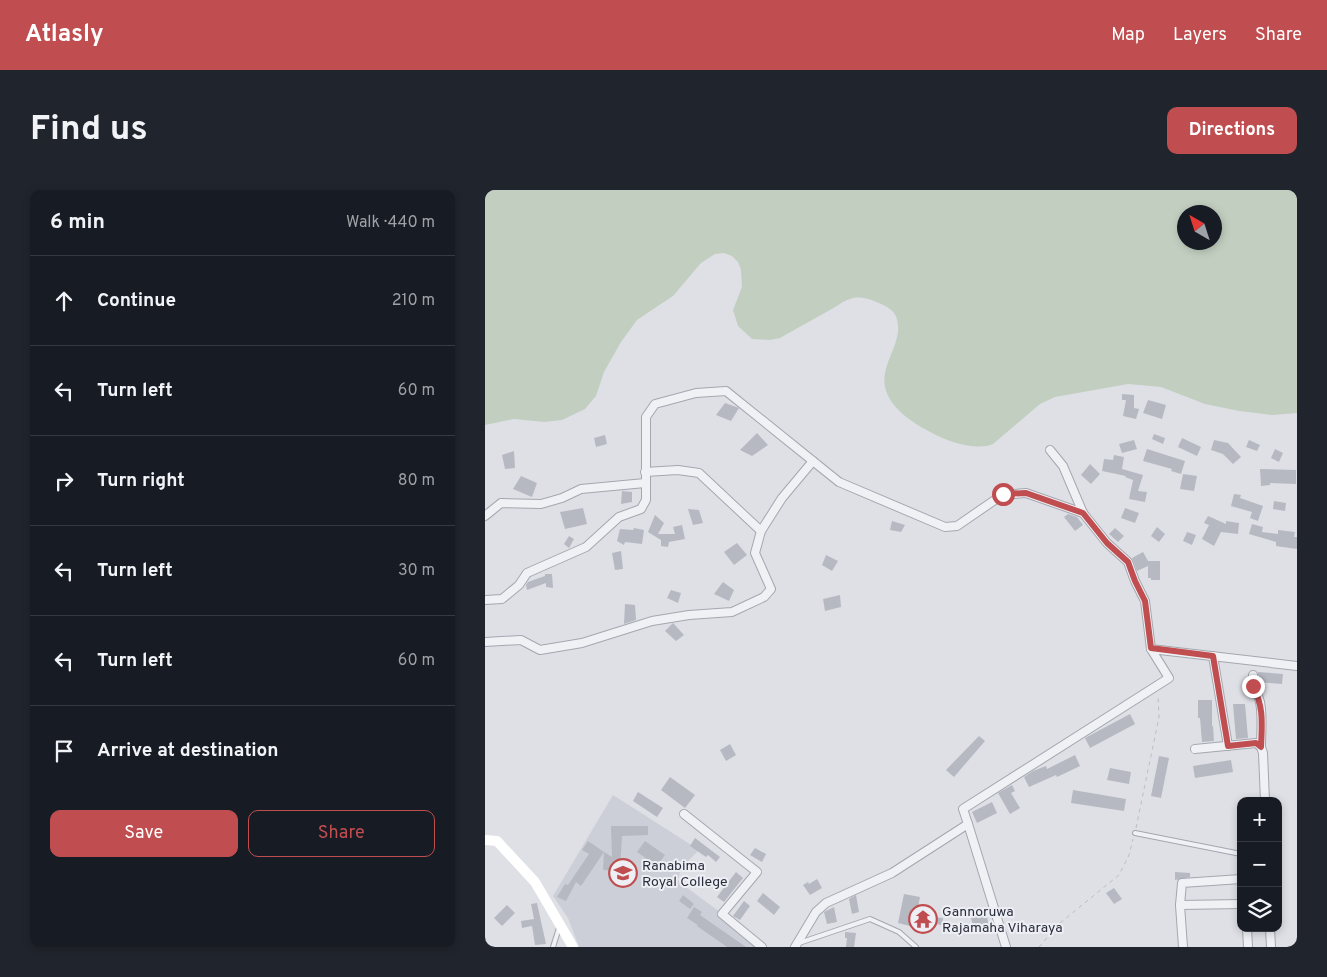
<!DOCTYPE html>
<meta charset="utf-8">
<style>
:root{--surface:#171b24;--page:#20242c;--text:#f1f3f6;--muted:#9ea1a6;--line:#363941;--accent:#c04e50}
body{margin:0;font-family:Overpass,sans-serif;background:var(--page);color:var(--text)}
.controls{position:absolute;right:15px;bottom:15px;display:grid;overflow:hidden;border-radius:10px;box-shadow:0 2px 8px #0003}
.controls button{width:45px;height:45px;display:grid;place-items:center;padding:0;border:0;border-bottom:1px solid var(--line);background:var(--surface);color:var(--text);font:25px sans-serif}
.compass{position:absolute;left:692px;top:15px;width:45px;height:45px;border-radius:50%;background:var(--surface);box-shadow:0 2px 8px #0003;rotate:321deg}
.stop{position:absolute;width:15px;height:15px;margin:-11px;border:4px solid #c04e50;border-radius:50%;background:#fff}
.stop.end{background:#c04e50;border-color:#fff;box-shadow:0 1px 5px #0008}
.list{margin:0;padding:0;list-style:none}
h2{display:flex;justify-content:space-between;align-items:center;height:65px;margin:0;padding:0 20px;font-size:21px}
h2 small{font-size:16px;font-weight:400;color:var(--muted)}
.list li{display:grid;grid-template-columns:32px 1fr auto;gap:15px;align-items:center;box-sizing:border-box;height:90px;padding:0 20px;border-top:1px solid var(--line)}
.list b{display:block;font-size:19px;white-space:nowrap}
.list em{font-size:16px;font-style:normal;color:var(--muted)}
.actions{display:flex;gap:10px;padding:15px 20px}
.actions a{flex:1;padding:11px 0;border:1px solid var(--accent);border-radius:10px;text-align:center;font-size:18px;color:var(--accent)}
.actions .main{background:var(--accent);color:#fff}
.icon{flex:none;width:28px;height:28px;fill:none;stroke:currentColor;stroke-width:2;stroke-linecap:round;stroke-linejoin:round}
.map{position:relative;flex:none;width:812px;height:757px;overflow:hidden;border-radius:10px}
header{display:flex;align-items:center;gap:30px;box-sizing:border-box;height:70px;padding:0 25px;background:var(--accent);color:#fff}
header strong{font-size:24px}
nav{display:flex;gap:28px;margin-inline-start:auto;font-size:18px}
.intro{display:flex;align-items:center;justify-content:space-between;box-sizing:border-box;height:120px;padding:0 30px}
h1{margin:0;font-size:35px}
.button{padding:12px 22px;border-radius:10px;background:var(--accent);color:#fff;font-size:18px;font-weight:700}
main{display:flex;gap:30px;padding:0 30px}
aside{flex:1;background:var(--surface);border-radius:10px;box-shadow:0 2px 8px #0003}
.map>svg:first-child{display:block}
.built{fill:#cccfd7}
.green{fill:#c2cfc0;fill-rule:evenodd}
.building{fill:#b6b9c2}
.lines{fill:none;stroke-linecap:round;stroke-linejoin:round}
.lane-casing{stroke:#a4a7af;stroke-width:6}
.street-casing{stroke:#a4a7af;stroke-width:10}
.path{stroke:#bcbec5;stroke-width:1;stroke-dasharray:4 4;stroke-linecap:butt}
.lane{stroke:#f0f1f5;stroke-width:4}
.street{stroke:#f0f1f5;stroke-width:8}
.secondary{stroke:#fff;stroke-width:10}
.route{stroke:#c04e50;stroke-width:6}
.labels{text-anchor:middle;stroke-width:4;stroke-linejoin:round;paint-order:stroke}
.poi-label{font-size:14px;fill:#292d3b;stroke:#edeff4;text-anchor:start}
</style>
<header>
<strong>Atlasly</strong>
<nav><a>Map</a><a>Layers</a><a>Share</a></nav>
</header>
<div class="intro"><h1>Find us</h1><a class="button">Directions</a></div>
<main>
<aside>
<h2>6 min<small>Walk · 440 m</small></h2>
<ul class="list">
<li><svg class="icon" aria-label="ahead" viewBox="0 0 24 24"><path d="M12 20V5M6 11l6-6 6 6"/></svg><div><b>Continue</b></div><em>210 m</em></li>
<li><svg class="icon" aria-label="left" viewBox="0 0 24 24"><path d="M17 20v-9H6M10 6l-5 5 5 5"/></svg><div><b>Turn left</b></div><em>60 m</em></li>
<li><svg class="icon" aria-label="right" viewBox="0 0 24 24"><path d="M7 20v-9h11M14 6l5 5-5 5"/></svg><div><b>Turn right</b></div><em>80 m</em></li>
<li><svg class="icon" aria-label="left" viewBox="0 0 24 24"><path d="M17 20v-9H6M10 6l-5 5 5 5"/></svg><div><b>Turn left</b></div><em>30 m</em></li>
<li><svg class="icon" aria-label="left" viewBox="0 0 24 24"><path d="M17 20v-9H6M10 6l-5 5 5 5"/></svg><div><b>Turn left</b></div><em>60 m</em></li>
<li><svg class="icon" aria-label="arrive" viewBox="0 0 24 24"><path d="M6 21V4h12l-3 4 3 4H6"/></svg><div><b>Arrive at destination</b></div></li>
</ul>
<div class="actions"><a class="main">Save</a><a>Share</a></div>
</aside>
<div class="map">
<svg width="812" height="757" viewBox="0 0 812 757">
<rect width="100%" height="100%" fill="#dee0e6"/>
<polygon class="built" points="128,605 214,660 196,678 193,690 197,694 282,757 94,757 83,728 68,706"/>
<path class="green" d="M0,0h812v223l-24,2 -34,-4 -34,-7 -44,-17 -33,-3 -73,13 -15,7 -47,40c-18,7 -44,-2 -61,-11 -19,-10 -42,-24 -47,-46 -4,-19 11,-37 13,-55 1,-14 -3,-22 -15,-27 -11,-5 -21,-10 -33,-6 -7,2 -14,8 -20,11 -16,9 -33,18 -50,28l-10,2 -18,-1 -14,-13 -5,-16 9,-23 -1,-17 -3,-8 -6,-6 -8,-3 -9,1 -14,9 -28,33 -36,24 -16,22 -17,30 -8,24 -11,13 -23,11 -18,2 -30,-3 -29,6zM699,22h30v30h-30z"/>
<g class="building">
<polygon points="637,204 649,205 649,218 654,219 651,229 638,226 641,210 637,210"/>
<polygon points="663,210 681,215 677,229 658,223"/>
<polygon points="240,213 254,218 246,231 231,225"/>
<polygon points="272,243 283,255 267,266 255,260"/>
<polygon points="669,244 680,248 678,254 667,249"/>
<polygon points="120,245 122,254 111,257 109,248"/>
<polygon points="697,248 716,257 712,266 693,257"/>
<polygon points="649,250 652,259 637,263 634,254"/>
<polygon points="729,250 743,253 756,267 748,274 738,264 726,260"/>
<polygon points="764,250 775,255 772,261 761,257"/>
<polygon points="662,259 700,271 696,284 686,281 687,279 658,271"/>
<polygon points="790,259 798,263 794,272 786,268"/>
<polygon points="29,261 30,278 20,279 17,265"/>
<polygon points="629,265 639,267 637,279 658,285 653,301 662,302 660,312 644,309 648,290 640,287 641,286 617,281 619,269 628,270"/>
<polygon points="605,274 615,284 606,294 596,285"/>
<polygon points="775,279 811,280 811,294 785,293 785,295 776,296"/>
<polygon points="698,284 712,286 709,301 695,299"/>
<polygon points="36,286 52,293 47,307 28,299"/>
<polygon points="137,301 147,302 147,312 136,314"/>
<polygon points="749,304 756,305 755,308 778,316 773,331 765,328 767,322 746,316"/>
<polygon points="789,311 801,313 800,321 788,319"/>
<polygon points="98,318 102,334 80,339 75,322"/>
<polygon points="640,318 654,323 650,333 636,328"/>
<polygon points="203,319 214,320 218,333 208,335"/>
<polygon points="583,324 592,327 598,335 590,341 579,327"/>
<polygon points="170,325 179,333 173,344 190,344 188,337 197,335 200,349 184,352 183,357 176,356 176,350 163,342"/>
<polygon points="723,326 741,334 741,331 754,333 753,344 736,342 729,356 717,349 724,335 719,333"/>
<polygon points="407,331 420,335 416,342 405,340"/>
<polygon points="767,334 778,337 777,342 793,344 793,340 810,342 809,347 812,347 812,359 791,356 791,352 764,344"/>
<polygon points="672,337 680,344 674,352 666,346"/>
<polygon points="149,338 159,340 157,354 140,352 139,355 132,351 135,339 148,340"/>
<polygon points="630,338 639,346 633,352 624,344"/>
<polygon points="702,342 711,345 707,355 698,351"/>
<polygon points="84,346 89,349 84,358 79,354"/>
<polygon points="252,353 262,365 249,375 239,362"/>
<polygon points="136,361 138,379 130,380 127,363"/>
<polygon points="658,362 663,371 675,371 675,390 666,390 666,388 663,388 663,376 652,381 647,368"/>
<polygon points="341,365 353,371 347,381 337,375"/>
<polygon points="60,384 67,384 68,398 61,397 61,393 42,400 41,395 43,392 60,386"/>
<polygon points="238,392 249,400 244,411 229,404"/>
<polygon points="186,400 196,403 193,413 182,408"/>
<polygon points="355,405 356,417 340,421 338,409"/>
<polygon points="140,414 150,415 151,430 139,434"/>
<polygon points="188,433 199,445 191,451 180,441"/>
<polygon points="773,482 798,484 797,494 774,492"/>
<polygon points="713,510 727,510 727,536 728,536 729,551 717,552 715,528 713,528"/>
<polygon points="748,514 760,514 763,548 751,549"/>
<polygon points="645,524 650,534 605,558 600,548"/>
<polygon points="494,546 500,551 469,587 461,580"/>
<polygon points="245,554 251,565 241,571 235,560"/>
<polygon points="590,565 595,576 572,587 571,585 544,597 539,587 548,581 561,576 562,579"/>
<polygon points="674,566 684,568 676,608 666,606"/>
<polygon points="746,570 748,582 710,588 708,576"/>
<polygon points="625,578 646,582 644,594 622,590"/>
<polygon points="185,587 210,605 200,618 176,600"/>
<polygon points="527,595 530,601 526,603 535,618 525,624 513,603"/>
<polygon points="588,600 641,609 639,621 586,613"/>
<polygon points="153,602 178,618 172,627 148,611"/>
<polygon points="507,612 512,623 492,633 487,622"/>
<polygon points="126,636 163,636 163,645 137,646 135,681 118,680 119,662 127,667"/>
<polygon points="210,648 235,667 231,672 223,665 221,667 205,656"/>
<polygon points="103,651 119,662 96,696 91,692 81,711 72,707 80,694 83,695 104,664 97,660"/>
<polygon points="160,651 180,665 172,676 152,662"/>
<polygon points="270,658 281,664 277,672 265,665"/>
<polygon points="251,682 258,688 239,712 232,707"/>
<polygon points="690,682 705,683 705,687 690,690"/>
<polygon points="332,689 337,698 325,705 318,695 323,692 324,694"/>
<polygon points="629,698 637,709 629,714 621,703"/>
<polygon points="278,703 295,717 289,725 272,711"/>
<polygon points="419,704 435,707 429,737 413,733"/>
<polygon points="198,705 209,714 205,719 194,711"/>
<polygon points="371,705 374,722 367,724 364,709"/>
<polygon points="259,711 265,716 255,730 248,726"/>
<polygon points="52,713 61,754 50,755 47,736 37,738 36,731 49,729 46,714"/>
<polygon points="22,715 30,723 17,736 9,728"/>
<polygon points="209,717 217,722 215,725 261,757 242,757 212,736 213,735 202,728"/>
<polygon points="349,717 352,732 342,734 339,722"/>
<polygon points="500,718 504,736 493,739 492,735 488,736 486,728 488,727 487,721"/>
<polygon points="446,727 458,728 457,735 445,733"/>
<polygon points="360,742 371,743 369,757 361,757 362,748 360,748"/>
</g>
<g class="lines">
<defs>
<g id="lane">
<polyline points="650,643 756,664"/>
<polyline points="314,753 385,729 414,742 431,757"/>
<polyline points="68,757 74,738"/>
</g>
<g id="street">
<polyline points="565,260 578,276 598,323 622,353 643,372 650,391 660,411 666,459"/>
<polyline points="160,282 193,280 214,283 276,341"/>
<polyline points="0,326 16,313 56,314 77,308 96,299 160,293"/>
<polyline points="0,410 17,409 34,395 42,383 101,357 134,327 156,319 161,310 161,227 170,214 211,203 241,201 354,292 460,337 472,336 517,305 541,303 598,323"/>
<polyline points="0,452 36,450 55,460 97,453 167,431 204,425 247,422 279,407 286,399 270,363 276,341 297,308 328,271"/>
<polyline points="728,466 743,556"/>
<path d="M768,485c0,14 4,16 7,27 3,15 1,30 1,45"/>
<polyline points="710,559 771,553 776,557 778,563 780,611"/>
<polyline points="199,624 272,682 237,724 277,757"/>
<polyline points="483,634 521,757"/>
<polyline points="695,715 756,714"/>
<polyline points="762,738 763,757"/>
<polyline points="785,738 786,757"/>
<polyline points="310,757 331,722 341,713 407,683 483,634 478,619 684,488 666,459 812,476"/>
<polyline points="698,757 695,715 697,693 756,689"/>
</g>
</defs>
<use href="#lane" class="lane-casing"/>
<use href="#street" class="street-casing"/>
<g class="path">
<polyline points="651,638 674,527 673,505"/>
<polyline points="554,757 575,733 634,685 644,665 648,649"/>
</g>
<use href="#lane" class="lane"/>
<use href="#street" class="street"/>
<polyline class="secondary" points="0,650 12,651 50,692 88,757"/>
</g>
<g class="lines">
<path class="route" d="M518,304l23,-1 57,20 24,30 21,19 7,19 10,20 6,47 62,8 15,90 28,-3 5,4c1,-24 3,-39 -8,-61"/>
</g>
<defs>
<symbol id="school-ring" viewBox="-11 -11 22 22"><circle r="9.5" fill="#edeff4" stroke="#c04e50" stroke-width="1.5"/><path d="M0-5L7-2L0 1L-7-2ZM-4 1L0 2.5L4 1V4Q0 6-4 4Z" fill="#c04e50"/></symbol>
<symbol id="temple-ring" viewBox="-11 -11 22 22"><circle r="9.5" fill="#edeff4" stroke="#c04e50" stroke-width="1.5"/><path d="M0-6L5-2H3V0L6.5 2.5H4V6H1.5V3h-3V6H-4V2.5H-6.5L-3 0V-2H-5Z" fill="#c04e50"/></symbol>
</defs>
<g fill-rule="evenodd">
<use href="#school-ring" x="122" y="667" width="32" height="32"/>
<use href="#temple-ring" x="422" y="713" width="32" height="32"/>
</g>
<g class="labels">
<g class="poi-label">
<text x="157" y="680">Ranabima<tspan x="157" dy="16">Royal College</tspan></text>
<text x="457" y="726">Gannoruwa<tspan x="457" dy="16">Rajamaha Viharaya</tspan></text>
</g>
</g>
</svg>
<div class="controls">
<button>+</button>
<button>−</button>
<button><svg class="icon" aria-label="layers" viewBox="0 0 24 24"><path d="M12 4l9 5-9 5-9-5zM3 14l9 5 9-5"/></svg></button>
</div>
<svg class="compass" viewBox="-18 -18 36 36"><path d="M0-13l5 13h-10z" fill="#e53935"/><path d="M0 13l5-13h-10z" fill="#9ea1a6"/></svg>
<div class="stop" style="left:518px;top:304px"></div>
<div class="stop end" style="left:768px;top:496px"></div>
</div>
</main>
